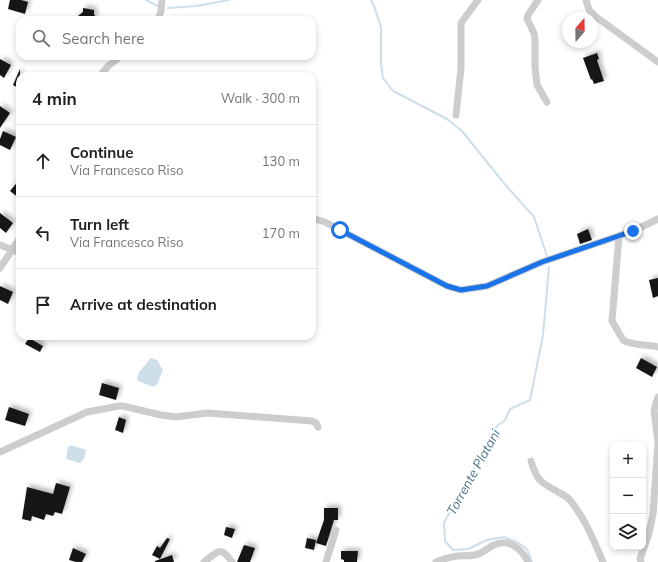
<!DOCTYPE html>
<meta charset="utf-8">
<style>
:root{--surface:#fff;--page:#f2f2f2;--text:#202124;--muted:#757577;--line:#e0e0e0}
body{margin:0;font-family:Mulish,sans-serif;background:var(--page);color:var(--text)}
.controls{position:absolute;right:12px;bottom:12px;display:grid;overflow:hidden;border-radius:8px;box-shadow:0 2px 6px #0003}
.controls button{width:36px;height:36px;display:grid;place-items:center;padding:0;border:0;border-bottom:1px solid var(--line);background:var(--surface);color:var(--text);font:20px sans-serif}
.compass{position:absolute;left:562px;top:12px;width:36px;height:36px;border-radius:50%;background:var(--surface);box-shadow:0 2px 6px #0003;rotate:20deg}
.stop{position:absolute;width:12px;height:12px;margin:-9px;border:3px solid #1a73e8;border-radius:50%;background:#fff}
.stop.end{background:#1a73e8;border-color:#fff;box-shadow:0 1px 4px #0008}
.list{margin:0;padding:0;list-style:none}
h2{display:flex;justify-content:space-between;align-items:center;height:52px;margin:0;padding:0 16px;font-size:17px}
h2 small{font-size:13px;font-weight:400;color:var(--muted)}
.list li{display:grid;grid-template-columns:26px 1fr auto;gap:12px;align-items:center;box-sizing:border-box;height:72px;padding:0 16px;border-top:1px solid var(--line)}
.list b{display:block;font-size:15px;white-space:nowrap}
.list p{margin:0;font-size:13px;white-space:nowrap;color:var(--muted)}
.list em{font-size:13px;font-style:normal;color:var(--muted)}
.icon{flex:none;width:22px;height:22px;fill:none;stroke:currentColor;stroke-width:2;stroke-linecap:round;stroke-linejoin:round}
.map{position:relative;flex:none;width:658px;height:562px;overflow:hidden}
.search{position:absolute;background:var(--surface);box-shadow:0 2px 6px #0003;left:16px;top:16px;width:300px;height:44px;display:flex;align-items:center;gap:10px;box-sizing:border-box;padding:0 14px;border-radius:12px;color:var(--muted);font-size:15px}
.panel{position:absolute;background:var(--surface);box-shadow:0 2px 6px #0003;left:16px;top:72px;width:300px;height:268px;border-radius:12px}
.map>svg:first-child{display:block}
.water{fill:#cedfe9}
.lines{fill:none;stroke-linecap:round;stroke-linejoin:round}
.stream{stroke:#cedfe9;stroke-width:2}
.building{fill:#171717;filter:url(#shadow)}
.minor{stroke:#cdcdcd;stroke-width:7}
.route{stroke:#1a73e8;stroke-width:5}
.labels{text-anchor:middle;stroke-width:4;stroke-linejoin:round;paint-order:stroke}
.water-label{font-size:13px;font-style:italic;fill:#467389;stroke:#fff}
</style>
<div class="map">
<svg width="658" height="562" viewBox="0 0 658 562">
<defs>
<filter id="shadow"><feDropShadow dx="3" dy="-3" stdDeviation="2" flood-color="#0004"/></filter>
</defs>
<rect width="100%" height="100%" fill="#fff"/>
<g class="water">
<polygon points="151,358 157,360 163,370 157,385 153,387 138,381 137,379 139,372"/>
<polygon points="71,445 86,450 84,459 80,463 66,459 68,447"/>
</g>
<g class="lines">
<g class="stream">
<polyline points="146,0 158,6"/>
<polyline points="371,0 374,6 381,27 381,64 383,78 393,91 447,119 462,131 503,182 534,217 547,256"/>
<polyline points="168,8 196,6 229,0"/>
<polyline points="532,562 527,549 517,542 504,537 487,540 468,549 453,550 445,541 444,523 497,426 505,420 510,409 530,400 543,335 549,267"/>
</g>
</g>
<g class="building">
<polygon points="10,0 21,0 28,2 25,14 8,9"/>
<polygon points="83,8 94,10 94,14 96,18 93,20 73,20 83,12"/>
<polygon points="597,53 599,59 597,60 604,81 594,84 592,79 591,80 583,58"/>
<polygon points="0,59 11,65 4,78 0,75"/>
<polygon points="20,69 20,89 13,85"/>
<polygon points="0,106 10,113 0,128"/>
<polygon points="3,131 16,137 10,150 0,145 0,139"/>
<polygon points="20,179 20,199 10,191"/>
<polygon points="0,213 13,223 6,233 0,228"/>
<polygon points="588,229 592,240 580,244 577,234"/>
<polygon points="658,278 658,296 653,298 649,280"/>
<polygon points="0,286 13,292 8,304 0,300"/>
<polygon points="29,338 43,346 40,352 25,344"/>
<polygon points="641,358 657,367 652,377 636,368"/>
<polygon points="102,383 119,388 116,400 99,395"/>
<polygon points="9,407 29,414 25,426 5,420"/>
<polygon points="119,417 126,420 123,433 115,430"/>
<polygon points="56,483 70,487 62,514 55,512 53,516 46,514 44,520 32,516 31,521 22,519 27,487 53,494"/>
<polygon points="324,508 338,508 338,520 334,520 326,546 316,543 324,520"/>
<polygon points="226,527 235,529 232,538 224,535"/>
<polygon points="167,538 170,539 160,559 152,555 157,546 160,548"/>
<polygon points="307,538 316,540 314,550 305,548"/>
<polygon points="244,545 255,548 250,562 237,562"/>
<polygon points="73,548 86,554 82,562 76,562 69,560"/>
<polygon points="341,551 358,551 357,562 344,562 344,560 341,559"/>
<polygon points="172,555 174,562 155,562 155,561"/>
</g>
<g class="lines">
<g class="minor">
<polyline points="538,0 528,15 527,19 534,33 535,39 535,67 537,85 547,102"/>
<polyline points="586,0 589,10 595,16 658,62"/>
<polyline points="158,20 161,11 162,0"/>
<polyline points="100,76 108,66 121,56"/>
<polyline points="456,115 461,68 461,23 478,0"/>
<polyline points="312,218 325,222 447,286 461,290 487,286 542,262 633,231 658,219"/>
<path d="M619,236l-7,85 11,19c10,6 24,4 35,7"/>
<polyline points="0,245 20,253"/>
<polyline points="0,268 20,238"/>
<polyline points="0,452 87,412 119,406 123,406 161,415 176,417 207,413 312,421 316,423 318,427"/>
<path d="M531,461c6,20 9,21 27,31 4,2 8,4 11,7 16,19 24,40 34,63"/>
<path d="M204,562c15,-11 16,-17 28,0"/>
<polyline points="326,562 336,530"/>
<path d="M436,562c7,-3 14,-5 21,-6 7,-1 15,1 21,-2 6,-2 11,-7 16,-9 15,-7 28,4 34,17"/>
<polyline points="641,562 640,559 649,533 653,514 658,442 654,410 658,397"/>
</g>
</g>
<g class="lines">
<polyline class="route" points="340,230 447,286 461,290 487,286 542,262 633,231"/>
</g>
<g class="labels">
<g class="water-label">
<text transform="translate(473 472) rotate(-61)" y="5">Torrente Platani</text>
</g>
</g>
</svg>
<div class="controls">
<button>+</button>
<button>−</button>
<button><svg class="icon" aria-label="layers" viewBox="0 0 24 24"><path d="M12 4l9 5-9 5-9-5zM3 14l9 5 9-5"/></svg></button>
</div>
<svg class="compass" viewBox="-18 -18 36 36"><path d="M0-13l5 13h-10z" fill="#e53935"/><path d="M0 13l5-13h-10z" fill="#757577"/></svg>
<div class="stop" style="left:340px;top:230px"></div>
<div class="stop end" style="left:633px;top:231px"></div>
<div class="search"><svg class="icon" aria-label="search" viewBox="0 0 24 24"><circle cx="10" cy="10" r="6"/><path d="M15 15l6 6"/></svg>Search here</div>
<section class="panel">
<h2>4 min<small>Walk · 300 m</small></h2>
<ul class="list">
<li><svg class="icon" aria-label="ahead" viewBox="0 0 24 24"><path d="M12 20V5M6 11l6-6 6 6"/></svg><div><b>Continue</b><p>Via Francesco Riso</p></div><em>130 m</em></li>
<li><svg class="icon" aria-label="left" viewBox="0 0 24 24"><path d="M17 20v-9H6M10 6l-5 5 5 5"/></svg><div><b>Turn left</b><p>Via Francesco Riso</p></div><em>170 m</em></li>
<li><svg class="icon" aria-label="arrive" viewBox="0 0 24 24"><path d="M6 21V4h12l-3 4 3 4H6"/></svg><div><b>Arrive at destination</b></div></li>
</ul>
</section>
</div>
